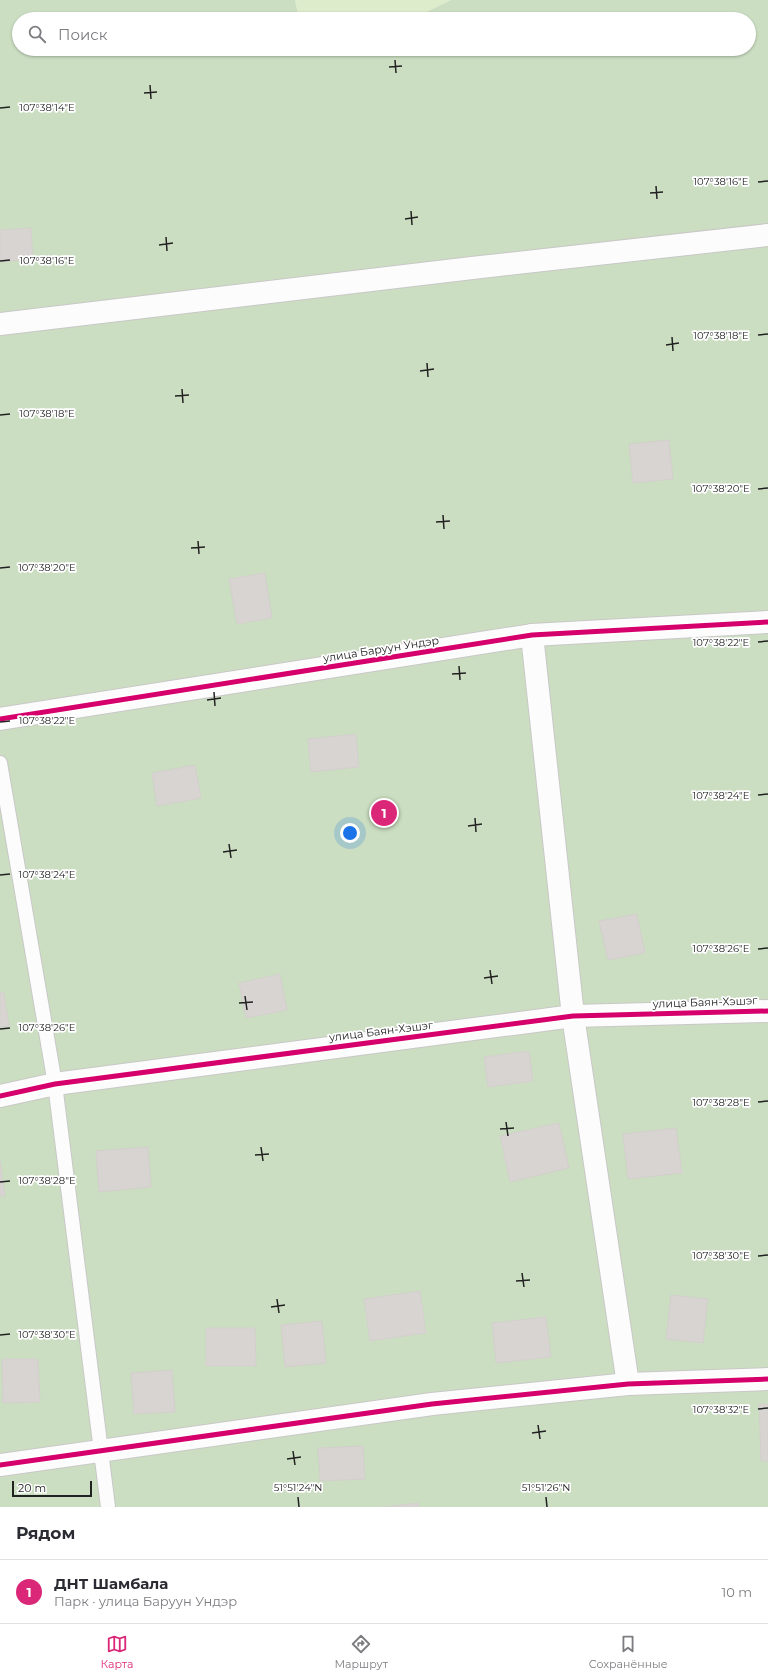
<!DOCTYPE html>
<html lang="ru">
<meta charset="utf-8">
<style>
:root{--surface:#fff;--page:#f7f7f7;--text:#2b2b33;--muted:#7c7c81;--line:#e1e1e2;--accent:#db2777}
body{margin:0;font-family:Montserrat,sans-serif;background:var(--page);color:var(--text)}
.scale{position:absolute;left:12px;bottom:10px;width:80px;box-sizing:border-box;padding-left:4px;border:2px solid #222;border-top:0;font-size:11px;line-height:14px;white-space:nowrap;color:#222;-webkit-text-stroke:3px #fff;paint-order:stroke}
.you{position:absolute;left:350px;top:833px;width:14px;height:14px;margin:-10px;border:3px solid #fff;border-radius:50%;background:#1a73e8;box-shadow:0 0 0 6px #1a73e833}
.badge{display:grid;place-items:center;width:26px;height:26px;border-radius:50%;background:var(--accent);color:#fff;font-size:13px;font-weight:700}
.pin{position:absolute;translate:-50% -50%;border:2px solid #fff;box-shadow:0 1px 4px #0006}
.list{margin:0;padding:0;list-style:none}
h2{display:flex;justify-content:space-between;align-items:center;height:52px;margin:0;padding:0 16px;font-size:17px}
h2 small{font-size:13px;font-weight:400;color:var(--muted)}
.list li{display:grid;grid-template-columns:26px 1fr auto;gap:12px;align-items:center;box-sizing:border-box;height:64px;padding:0 16px;border-top:1px solid var(--line)}
.list b{display:block;font-size:15px;white-space:nowrap}
.list p{margin:0;font-size:13px;white-space:nowrap;color:var(--muted)}
.list em{font-size:13px;font-style:normal;color:var(--muted)}
.icon{flex:none;width:22px;height:22px;fill:none;stroke:currentColor;stroke-width:2;stroke-linecap:round;stroke-linejoin:round}
.map{position:relative;flex:none;width:768px;height:1507px;overflow:hidden}
.search{position:absolute;background:var(--surface);box-shadow:0 1px 3px #0004;left:12px;right:12px;top:12px;height:44px;display:flex;align-items:center;gap:10px;box-sizing:border-box;padding:0 14px;border-radius:22px;color:var(--muted);font-size:15px}
.sheet{height:116px;background:var(--surface)}
nav{display:flex;justify-content:space-around;align-items:center;box-sizing:border-box;height:56px;border-top:1px solid var(--line);background:var(--surface);font-size:11px;color:var(--muted)}
nav a{display:grid;justify-items:center;gap:2px}
nav .on{color:var(--accent)}
.map>svg:first-child{display:block}
.grass{fill:#ddeccb}
.forest{fill:#cbdec1}
.building{fill:#d7d4d2;stroke:#d3d0cc}
.lines{fill:none;stroke-linecap:round;stroke-linejoin:round}
.service-casing{stroke:#c9c8c7;stroke-width:16}
.minor-casing{stroke:#c9c8c7;stroke-width:24}
.service{stroke:#fdfcfc;stroke-width:14}
.minor{stroke:#fdfcfc;stroke-width:22}
.cycleway-casing{stroke:#fff;stroke-width:8}
.cycleway{stroke:#d6006c;stroke-width:5}
.ticks{fill:none;stroke:#222;stroke-width:1.5}
.labels{text-anchor:middle;stroke-width:3.5;stroke-linejoin:round;paint-order:stroke}
.street-label{font-size:11px;fill:#222;stroke:#fff}
.ticks-label{font-size:10px;text-anchor:middle;fill:#222;stroke:#fff;stroke-width:3.5;stroke-linejoin:round;paint-order:stroke}
</style>
<div class="map">
<svg width="768" height="1507" viewBox="0 0 768 1507">
<rect width="100%" height="100%" fill="#f0eeeb"/>
<polygon class="grass" points="295,0 451,0 412,19 299,19"/>
<polygon class="forest" points="0,0 295,0 299,19 19,19 19,49 749,49 749,19 412,19 451,0 768,0 768,1507 0,1507"/>
<g class="building">
<polygon points="31,228 33,259 0,262 0,230"/>
<polygon points="669,440 673,479 633,483 629,444"/>
<polygon points="265,573 272,618 237,624 229,579"/>
<polygon points="356,734 359,767 311,772 308,739"/>
<polygon points="195,765 201,798 157,806 152,773"/>
<polygon points="637,914 645,953 608,960 599,921"/>
<polygon points="280,974 287,1010 246,1018 239,983"/>
<polygon points="0,993 4,993 9,1026 0,1027"/>
<polygon points="529,1051 533,1081 488,1087 484,1057"/>
<polygon points="559,1123 569,1168 510,1182 500,1136"/>
<polygon points="676,1128 682,1173 628,1179 623,1134"/>
<polygon points="148,1147 151,1187 99,1192 96,1151"/>
<polygon points="0,1161 5,1196 0,1196"/>
<polygon points="420,1291 426,1333 370,1341 364,1299"/>
<polygon points="671,1295 708,1299 703,1343 666,1339"/>
<polygon points="546,1317 551,1357 496,1363 492,1323"/>
<polygon points="322,1321 326,1363 285,1367 281,1325"/>
<polygon points="206,1328 255,1328 256,1366 206,1366"/>
<polygon points="2,1359 38,1359 40,1402 3,1403"/>
<polygon points="172,1370 175,1412 134,1414 131,1373"/>
<polygon points="759,1404 768,1404 768,1461 761,1461"/>
<polygon points="363,1446 365,1479 320,1481 318,1448"/>
<polygon points="418,1503 419,1507 383,1507"/>
</g>
<g class="lines">
<defs>
<polyline id="service" points="0,763 55,1084 108,1507"/>
<g id="minor">
<polyline points="0,324 472,268 768,235"/>
<polyline points="532,635 573,1016 628,1384"/>
<polyline points="0,719 532,635 768,622"/>
<polyline points="0,1096 55,1084 573,1016 768,1011"/>
<polyline points="0,1465 432,1404 628,1384 768,1379"/>
</g>
</defs>
<use href="#service" class="service-casing"/>
<use href="#minor" class="minor-casing"/>
<use href="#service" class="service"/>
<use href="#minor" class="minor"/>
<defs>
<g id="cycleway">
<polyline points="0,719 532,635 768,622"/>
<polyline points="0,1096 55,1084 573,1016 768,1011"/>
<polyline points="0,1465 432,1404 628,1384 768,1379"/>
</g>
</defs>
<use href="#cycleway" class="cycleway-casing"/>
<use href="#cycleway" class="cycleway"/>
</g>
<path class="ticks" d="M395,60l1,13M389,67l13,-1M150,85l1,14M144,93l13,-1M0,108l10,-1M758,182l10,-1M656,186l1,13M650,193l13,-1M411,211l1,14M405,219l13,-2M166,237l1,14M159,245l14,-2M0,261l10,-1M758,335l10,-1M672,337l1,14M666,345l13,-2M427,363l1,14M420,371l14,-2M182,389l1,14M175,396l14,-1M0,415l10,-1M758,489l10,-1M443,515l1,14M436,522l14,-1M198,541l1,13M191,548l14,-1M0,568l10,-1M758,642l10,-1M459,666l1,14M452,674l14,-1M214,692l1,14M207,700l14,-2M0,722l10,-1M758,795l10,-1M475,818l1,14M468,826l14,-2M229,844l2,14M223,852l14,-2M0,875l10,-1M758,949l10,-1M490,970l2,14M484,978l14,-2M245,996l2,14M239,1003l14,-1M0,1029l10,-1M758,1102l10,-1M506,1122l2,14M500,1129l14,-1M261,1147l2,14M255,1155l14,-1M0,1182l10,-1M758,1256l10,-1M522,1273l2,14M516,1281l14,-1M277,1299l2,14M271,1307l14,-2M0,1335l10,-1M758,1409l10,-1M538,1425l2,14M532,1433l14,-2M293,1451l2,14M287,1459l14,-2M298,1497l1,10M546,1497l1,10"/>
<g class="labels">
<g class="street-label">
<text transform="translate(381 649) rotate(-9)" y="4">улица Баруун Ундэр</text>
<text transform="translate(705 1002) rotate(-2)" y="4">улица Баян-Хэшэг</text>
<text transform="translate(381 1031) rotate(-7)" y="4">улица Баян-Хэшэг</text>
</g>
</g>
<g class="ticks-label">
<text x="47" y="111">107°38'14"E</text>
<text x="721" y="185">107°38'16"E</text>
<text x="47" y="264">107°38'16"E</text>
<text x="721" y="339">107°38'18"E</text>
<text x="47" y="417">107°38'18"E</text>
<text x="721" y="492">107°38'20"E</text>
<text x="47" y="571">107°38'20"E</text>
<text x="721" y="646">107°38'22"E</text>
<text x="47" y="724">107°38'22"E</text>
<text x="721" y="799">107°38'24"E</text>
<text x="47" y="878">107°38'24"E</text>
<text x="721" y="952">107°38'26"E</text>
<text x="47" y="1031">107°38'26"E</text>
<text x="721" y="1106">107°38'28"E</text>
<text x="47" y="1184">107°38'28"E</text>
<text x="721" y="1259">107°38'30"E</text>
<text x="47" y="1338">107°38'30"E</text>
<text x="721" y="1413">107°38'32"E</text>
<text x="298" y="1491">51°51'24"N</text>
<text x="546" y="1491">51°51'26"N</text>
</g>
</svg>
<div class="scale">20 m</div>
<div class="you"></div>
<div class="pin badge" style="left:384px;top:813px">1</div>
<div class="search"><svg class="icon" aria-label="search" viewBox="0 0 24 24"><circle cx="10" cy="10" r="6"/><path d="M15 15l6 6"/></svg>Поиск</div>
</div>
<section class="sheet">
<h2>Рядом<small></small></h2>
<ul class="list">
<li><span class="badge">1</span><div><b>ДНТ Шамбала</b><p>Парк · улица Баруун Ундэр</p></div><em>10 m</em></li>
</ul>
</section>
<nav>
<a class="on"><svg class="icon" aria-label="map" viewBox="0 0 24 24"><path d="M3 6l6-2 6 2 6-2v14l-6 2-6-2-6 2zM9 4v14M15 6v14"/></svg>Карта</a>
<a><svg class="icon" aria-label="directions" viewBox="0 0 24 24"><path d="M12 3l9 9-9 9-9-9zM9 14v-3h6M13 9l2 2-2 2"/></svg>Маршрут</a>
<a><svg class="icon" aria-label="saved" viewBox="0 0 24 24"><path d="M7 4h10v16l-5-4-5 4z"/></svg>Сохранённые</a>
</nav>
